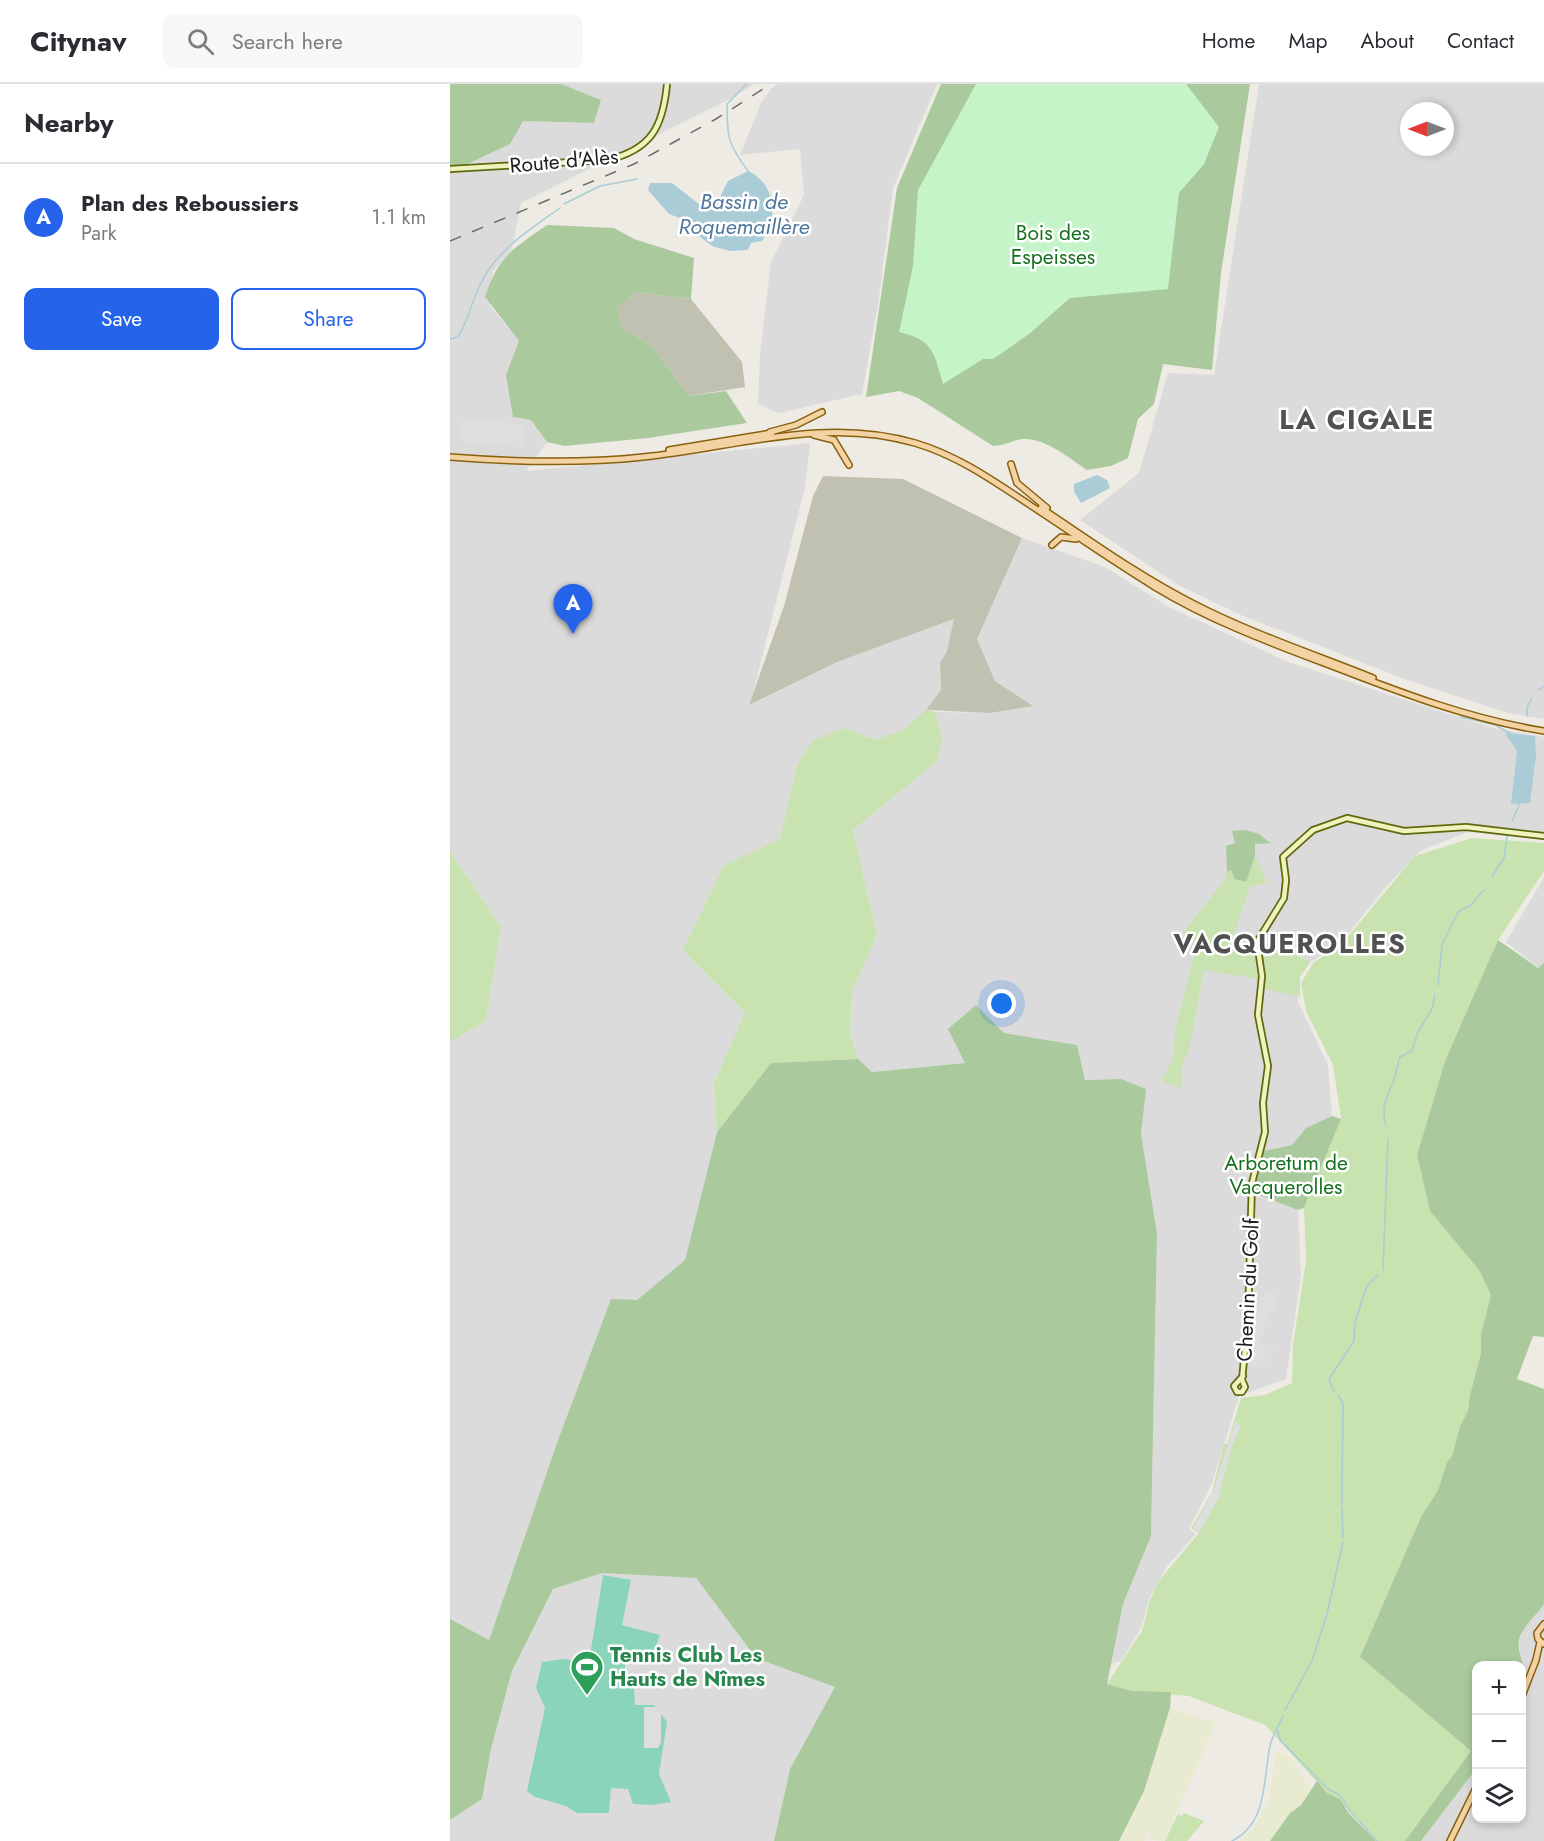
<!DOCTYPE html>
<meta charset="utf-8">
<style>
:root{--surface:#fff;--page:#f7f7f7;--text:#2b2b33;--muted:#7c7c81;--line:#e1e1e2;--accent:#2563eb}
body{margin:0;font-family:Jost,sans-serif;background:var(--page);color:var(--text)}
.controls{position:absolute;right:18px;bottom:18px;display:grid;overflow:hidden;border-radius:12px;box-shadow:0 3px 9px #0003}
.controls button{width:54px;height:54px;display:grid;place-items:center;padding:0;border:0;border-bottom:2px solid var(--line);background:var(--surface);color:var(--text);font:30px sans-serif}
.compass{position:absolute;left:950px;top:18px;width:54px;height:54px;border-radius:50%;background:var(--surface);box-shadow:0 3px 9px #0003;rotate:270deg}
.you{position:absolute;left:552px;top:920px;width:21px;height:21px;margin:-15px;border:4px solid #fff;border-radius:50%;background:#1a73e8;box-shadow:0 0 0 9px #1a73e833}
.badge{display:grid;place-items:center;width:39px;height:39px;border-radius:50%;background:var(--accent);color:#fff;font-size:20px;font-weight:700}
.pin{position:absolute;translate:-50% -50px;filter:drop-shadow(0 2px 3px #0008)}
.pin::after{content:'';position:absolute;top:32px;width:21px;height:18px;background:inherit;clip-path:polygon(0 0,100% 0,50% 100%)}
.list{margin:0;padding:0;list-style:none}
h2{display:flex;justify-content:space-between;align-items:center;height:78px;margin:0;padding:0 24px;font-size:26px}
h2 small{font-size:20px;font-weight:400;color:var(--muted)}
.list li{display:grid;grid-template-columns:39px 1fr auto;gap:18px;align-items:center;box-sizing:border-box;height:108px;padding:0 24px;border-top:2px solid var(--line)}
.list b{display:block;font-size:22px;white-space:nowrap}
.list p{margin:0;font-size:20px;white-space:nowrap;color:var(--muted)}
.list em{font-size:20px;font-style:normal;color:var(--muted)}
.actions{display:flex;gap:12px;padding:18px 24px}
.actions a{flex:1;padding:14px 0;border:2px solid var(--accent);border-radius:12px;text-align:center;font-size:21px;color:var(--accent)}
.actions .main{background:var(--accent);color:#fff}
.icon{flex:none;width:33px;height:33px;fill:none;stroke:currentColor;stroke-width:2;stroke-linecap:round;stroke-linejoin:round}
.map{position:relative;flex:none;width:1094px;height:1757px;overflow:hidden}
header{display:flex;align-items:center;gap:36px;box-sizing:border-box;height:84px;padding:0 30px;background:var(--surface);border-bottom:2px solid var(--line)}
header strong{font-size:28px}
nav{display:flex;gap:33px;margin-inline-start:auto;font-size:21px}
.search{width:420px;height:54px;background:var(--page);display:flex;align-items:center;gap:15px;box-sizing:border-box;padding:0 21px;border-radius:12px;color:var(--muted);font-size:22px}
main{display:flex}
aside{flex:1;background:var(--surface)}
.map>svg:first-child{display:block}
.residential{fill:#dbdbdb;fill-rule:evenodd}
.construction{fill:#c1c1b1}
.farmland{fill:#e9ebd1}
.grass{fill:#c8e3af}
.forest{fill:#aac99d}
.park{fill:#c5f4c9}
.pitch{fill:#8ad5b9}
.parking{fill:#dedede}
.water{fill:#a9ccd7}
.lines{fill:none;stroke-linecap:round;stroke-linejoin:round}
.stream{stroke:#a9ccd7;stroke-width:1.5}
.secondary-casing{stroke:#5f6a0f;stroke-width:8}
.primary-casing{stroke:#89610e;stroke-width:8}
.secondary{stroke:#f0f3bd;stroke-width:4.5}
.primary{stroke:#f3d2a4;stroke-width:5}
.rail{stroke:#6c6c6c;stroke-width:1.5;stroke-dasharray:12 12;stroke-linecap:butt}
.labels{text-anchor:middle;stroke-width:5;stroke-linejoin:round;paint-order:stroke}
.street-label{font-size:21px;fill:#1e1e1e;stroke:#fff}
.park-label{font-size:21px;fill:#16711e;stroke:#fff}
.leisure-label{font-size:21px;font-weight:bold;fill:#27864d;stroke:#fff;text-anchor:start}
.water-label{font-size:22px;font-style:italic;fill:#50769d;stroke:#fff}
.district-label{font-size:27px;font-weight:bold;letter-spacing:1.5px;fill:#515151;stroke:#fff}
</style>
<header>
<strong>Citynav</strong>
<div class="search"><svg class="icon" aria-label="search" viewBox="0 0 24 24"><circle cx="10" cy="10" r="6"/><path d="M15 15l6 6"/></svg>Search here</div>
<nav><a>Home</a><a>Map</a><a>About</a><a>Contact</a></nav>
</header>
<main>
<aside>
<h2>Nearby<small></small></h2>
<ul class="list">
<li><span class="badge">A</span><div><b>Plan des Reboussiers</b><p>Park</p></div><em>1.1 km</em></li>
</ul>
<div class="actions"><a class="main">Save</a><a>Share</a></div>
</aside>
<div class="map">
<svg width="1094" height="1757" viewBox="0 0 1094 1757">
<rect width="100%" height="100%" fill="#eeebe4"/>
<g class="residential">
<polygon points="111,0 304,0 278,16 71,119 62,166 43,187 40,222 69,257 56,291 97,358 76,387 360,359 355,403 300,621 387,578 505,535 497,567 490,579 491,606 476,626 453,646 425,656 394,644 347,682 330,755 274,781 233,866 295,929 264,999 267,1048 235,1176 187,1216 161,1216 108,1356 39,1556 0,1535 0,958 36,937 51,843 0,767 0,83 73,37 144,39 151,16"/>
<polygon points="327,0 487,0 443,104 428,221 412,310 329,329 308,320 310,269 321,178 354,111 350,65 290,71 311,19 321,5"/>
<path d="M809,0h285v635l-36,-6 -101,-33 -166,-65 -61,-29 -100,-66 59,-47 29,-100 46,2zM959,27h36v36h-36z"/>
<polygon points="572,454 655,483 719,523 838,578 1043,644 1094,653 1094,756 1018,748 970,767 935,804 890,860 847,886 848,918 878,981 882,1032 856,1044 842,1061 814,1067 804,1109 848,1126 851,1192 836,1295 789,1312 762,1399 739,1445 746,1450 717,1482 699,1515 692,1542 672,1576 659,1581 673,1520 701,1452 707,1149 691,1050 695,1005 671,995 635,996 627,961 554,949 526,921 515,979 422,988 408,975 400,949 402,907 427,852 403,746 487,677 485,628 540,629 582,622 545,597 527,555"/>
<polygon points="1094,793 1094,879 1089,884 1056,858"/>
<polygon points="152,1489 246,1494 306,1574 386,1603 340,1685 324,1757 0,1757 0,1736 32,1715 41,1665 62,1587 103,1505"/>
<polygon points="1094,1520 1094,1757 971,1757 1026,1685 1026,1734 1072,1734 1073,1588 1069,1557 1073,1546"/>
</g>
<g class="construction">
<polygon points="186,208 241,215 292,278 295,303 239,312 202,262 173,245 167,224"/>
<polygon points="373,392 453,395 572,454 527,555 545,597 583,622 540,629 476,626 491,606 490,579 497,567 504,535 387,578 299,621 334,522 363,412"/>
</g>
<g class="farmland">
<polygon points="720,1624 766,1639 714,1757 701,1756 698,1746 694,1757 669,1757 694,1707"/>
<polygon points="826,1667 832,1668 841,1674 861,1705 851,1721 840,1729 820,1757 790,1757 802,1746 819,1716"/>
</g>
<g class="grass">
<polygon points="476,626 485,628 492,654 487,677 403,746 427,852 402,907 400,949 408,975 321,979 267,1048 264,999 295,929 233,866 274,781 330,755 347,682 362,657 394,644 425,656 453,646"/>
<path d="M1022,754l72,5v28l-46,69 -53,121 -28,94 13,56 49,59 12,25 -10,39v19l-11,42 -2,16 -8,15 -8,30 -5,6 -9,28 -17,27 -61,140 111,94 -66,90h-29c-13,-15 -33,-40 -49,-48l-62,-68 -76,-29 -57,-5 -25,-7 35,-53 8,-31 8,-18 41,-49 -8,-5 21,-36 12,-48h3l14,-46 24,-3 27,-12 1,-38 13,-85 -2,-52 37,-90 -8,-53 -27,-54 -5,-28 13,-21 27,-17 74,-89z"/>
<polygon points="0,767 51,843 36,937 0,958"/>
<polygon points="805,772 817,798 800,803 781,857 797,865 803,864 808,895 754,886 739,966 731,983 732,1005 712,997 724,973 725,945 746,866 746,857 733,849 773,798 777,788 781,786 796,798"/>
<polygon points="831,863 860,878 850,893 850,913 813,904 814,884 810,865"/>
<polygon points="734,1729 754,1737 737,1757 715,1757 728,1730 732,1732"/>
</g>
<g class="forest">
<polygon points="0,0 111,0 151,16 144,39 73,37 60,60 9,84 0,83"/>
<path d="M491,0h309l-29,189 -9,97 -49,-6 -9,40 -16,15 -10,39 -17,8 -24,4c-16,-11 -42,-32 -63,-31 -9,0 -19,7 -31,7l-75,-48 -19,-7 -33,6 31,-209z"/>
<path d="M97,141l67,3 20,11 60,19 -3,41 -55,-7 -19,16 6,21 29,17 37,50 37,-5 21,32 -99,15 -84,8 -17,-4 -16,-22 -18,-3 -7,-42 13,-34 -34,-44c13,-41 29,-49 62,-72z"/>
<polygon points="796,746 809,750 820,759 805,760 805,772 796,798 785,795 781,786 777,788 776,762 785,759 782,747"/>
<path d="M1048,856l40,28 6,-5v374l-11,-1 -16,43 27,10v215c-7,11 -22,23 -25,36 -2,12 7,24 3,37v-11h-46v103l-55,72h-16l66,-90 -111,-94 61,-140 17,-27 9,-28 5,-6 8,-30 8,-15 2,-16 11,-42v-19l10,-39 -12,-25 -49,-59 -13,-56 28,-94z"/>
<polygon points="526,921 554,949 627,961 635,996 671,995 696,1005 691,1050 707,1149 701,1452 673,1520 657,1600 682,1607 721,1608 720,1624 694,1707 669,1757 324,1757 340,1685 385,1603 306,1574 246,1494 152,1489 103,1505 62,1587 41,1665 32,1715 0,1736 0,1535 39,1556 108,1356 161,1215 187,1216 235,1176 267,1048 321,979 408,975 422,988 515,979 498,945"/>
<polygon points="882,1032 891,1035 854,1124 848,1126 804,1109 804,1098 814,1067 842,1061 856,1044"/>
<polygon points="867,1697 877,1709 890,1715 898,1728 926,1757 820,1757 840,1729 851,1721"/>
</g>
<path class="park" d="M526,0h210l33,43 -15,37 -25,29 -11,96 -98,9 -41,36 -36,25h-10l-40,25c-9,-31 -9,-44 -44,-52l14,-66 5,-76z"/>
<polygon class="pitch" points="153,1491 181,1496 172,1541 210,1551 203,1571 175,1570 175,1600 184,1600 185,1621 204,1621 217,1638 209,1690 221,1718 202,1721 183,1720 178,1705 161,1704 159,1729 127,1729 116,1722 85,1713 77,1707 95,1624 86,1604 92,1578 113,1575 139,1578"/>
<g class="parking">
<polygon points="9,337 56,338 74,343 76,347 73,363 14,358 9,350"/>
<polygon points="831,1204 825,1229 817,1228 811,1260 825,1263 817,1278 810,1280 809,1284 800,1282 804,1236 807,1237 812,1212"/>
<polygon points="785,1338 791,1341 780,1368 769,1413 750,1448 743,1444 764,1404"/>
<polygon points="194,1623 206,1623 211,1630 211,1658 208,1664 194,1664"/>
</g>
<g class="water">
<path d="M298,87c28,13 31,48 14,70l-11,2 -3,7 -18,1 -18,-5 -18,-14 -9,-12 -16,-6 -21,-24 2,-7h22l28,22h16l12,-24z"/>
<polygon points="647,391 657,396 660,404 631,419 624,408 624,400"/>
<polygon points="1055,649 1085,652 1086,672 1080,719 1061,720 1067,667"/>
</g>
<g class="lines">
<g class="stream">
<path d="M297,0l-20,20c0,34 1,40 21,67"/>
<polyline points="114,120 150,102 187,95"/>
<path d="M0,255l8,-2c11,-18 14,-38 24,-56 16,-32 50,-53 78,-73"/>
<polyline points="1088,606 1094,602"/>
<polyline points="1077,632 1077,623 1082,614"/>
<polyline points="1011,633 1045,641 1061,650"/>
<polyline points="1062,737 1070,719"/>
<polyline points="1042,793 1054,774 1057,752"/>
<polyline points="988,901 992,861 1008,828 1021,821 1034,806"/>
<path d="M936,1042c-5,-17 -1,-26 6,-41 4,-9 5,-19 8,-28l12,-6 6,-19 14,-23 3,-15"/>
<polyline points="933,1186 938,1054"/>
<polyline points="884,1308 879,1295 904,1257 905,1239 916,1204 927,1191"/>
<polyline points="888,1311 893,1319 892,1419"/>
<polyline points="892,1422 893,1454"/>
<polyline points="835,1626 862,1577 877,1530 893,1458"/>
<polyline points="827,1645 830,1656 878,1705 891,1712 899,1726 927,1757"/>
<path d="M782,1757c36,-18 31,-61 38,-95 2,-10 9,-21 13,-30"/>
</g>
<defs>
<g id="secondary">
<path d="M0,85l157,-9c44,-10 56,-33 60,-76"/>
<polyline points="793,1292 784,1302 787,1308 792,1308 795,1303 792,1296 798,1234 802,1099 815,1048 813,1019 818,982 808,931 812,892 807,858 834,814 836,796 833,773 863,746 897,734 954,747 1016,743 1094,752"/>
</g>
<g id="primary">
<polyline points="320,348 346,341 372,328"/>
<polyline points="364,351 384,356 399,381"/>
<polyline points="219,366 322,349"/>
<path d="M0,373c65,5 129,7 193,0 92,-9 180,-41 272,-14 44,13 80,39 118,64 41,27 81,55 122,80 56,34 116,56 177,79 70,27 137,53 212,65"/>
<polyline points="561,380 567,399 597,424"/>
<path d="M591,424c50,33 98,68 151,95 58,30 121,51 181,75"/>
<polyline points="602,461 611,453 626,455"/>
<polyline points="1094,1540 1087,1549 1088,1555 1094,1560"/>
<polyline points="1072,1612 1086,1576 1090,1558"/>
<polyline points="1000,1757 1026,1704"/>
</g>
</defs>
<use href="#secondary" class="secondary-casing"/>
<use href="#primary" class="primary-casing"/>
<use href="#secondary" class="secondary"/>
<use href="#primary" class="primary"/>
<polyline class="rail" points="0,157 184,80 266,35 321,0"/>
</g>
<defs>
<symbol id="stadium-pin" viewBox="-11 -11 22 30"><path d="M0 17L-7.5 6A9.5 9.5 0 1 1 7.5 6Z" fill="#2e9e5b" stroke="#fff"/><path d="M0-5a6.5 5 0 1 0 0 10a6.5 5 0 1 0 0-10ZM-3.5-1.8h7v3.6h-7Z" fill="#fff"/></symbol>
</defs>
<g fill-rule="evenodd">
<use href="#stadium-pin" x="118" y="1564" width="38" height="52"/>
</g>
<g class="labels">
<g class="street-label">
<text transform="translate(114 77) rotate(-5)" y="7">Route d'Alès</text>
<text transform="translate(798 1206) rotate(-87)" y="7">Chemin du Golf</text>
</g>
<g class="park-label">
<text x="603" y="156">Bois des<tspan x="603" dy="24">Espeisses</tspan></text>
<text x="836" y="1086">Arboretum de<tspan x="836" dy="24">Vacquerolles</tspan></text>
</g>
<g class="leisure-label">
<text x="160" y="1578">Tennis Club Les<tspan x="160" dy="24">Hauts de Nîmes</tspan></text>
</g>
<g class="water-label">
<text x="294" y="125">Bassin de<tspan x="294" dy="25">Roquemaillère</tspan></text>
</g>
<g class="district-label">
<text x="907" y="345">LA CIGALE</text>
<text x="840" y="869">VACQUEROLLES</text>
</g>
</g>
</svg>
<div class="controls">
<button>+</button>
<button>−</button>
<button><svg class="icon" aria-label="layers" viewBox="0 0 24 24"><path d="M12 4l9 5-9 5-9-5zM3 14l9 5 9-5"/></svg></button>
</div>
<svg class="compass" viewBox="-18 -18 36 36"><path d="M0-13l5 13h-10z" fill="#e53935"/><path d="M0 13l5-13h-10z" fill="#7c7c81"/></svg>
<div class="you"></div>
<div class="pin badge" style="left:123px;top:550px">A</div>
</div>
</main>
